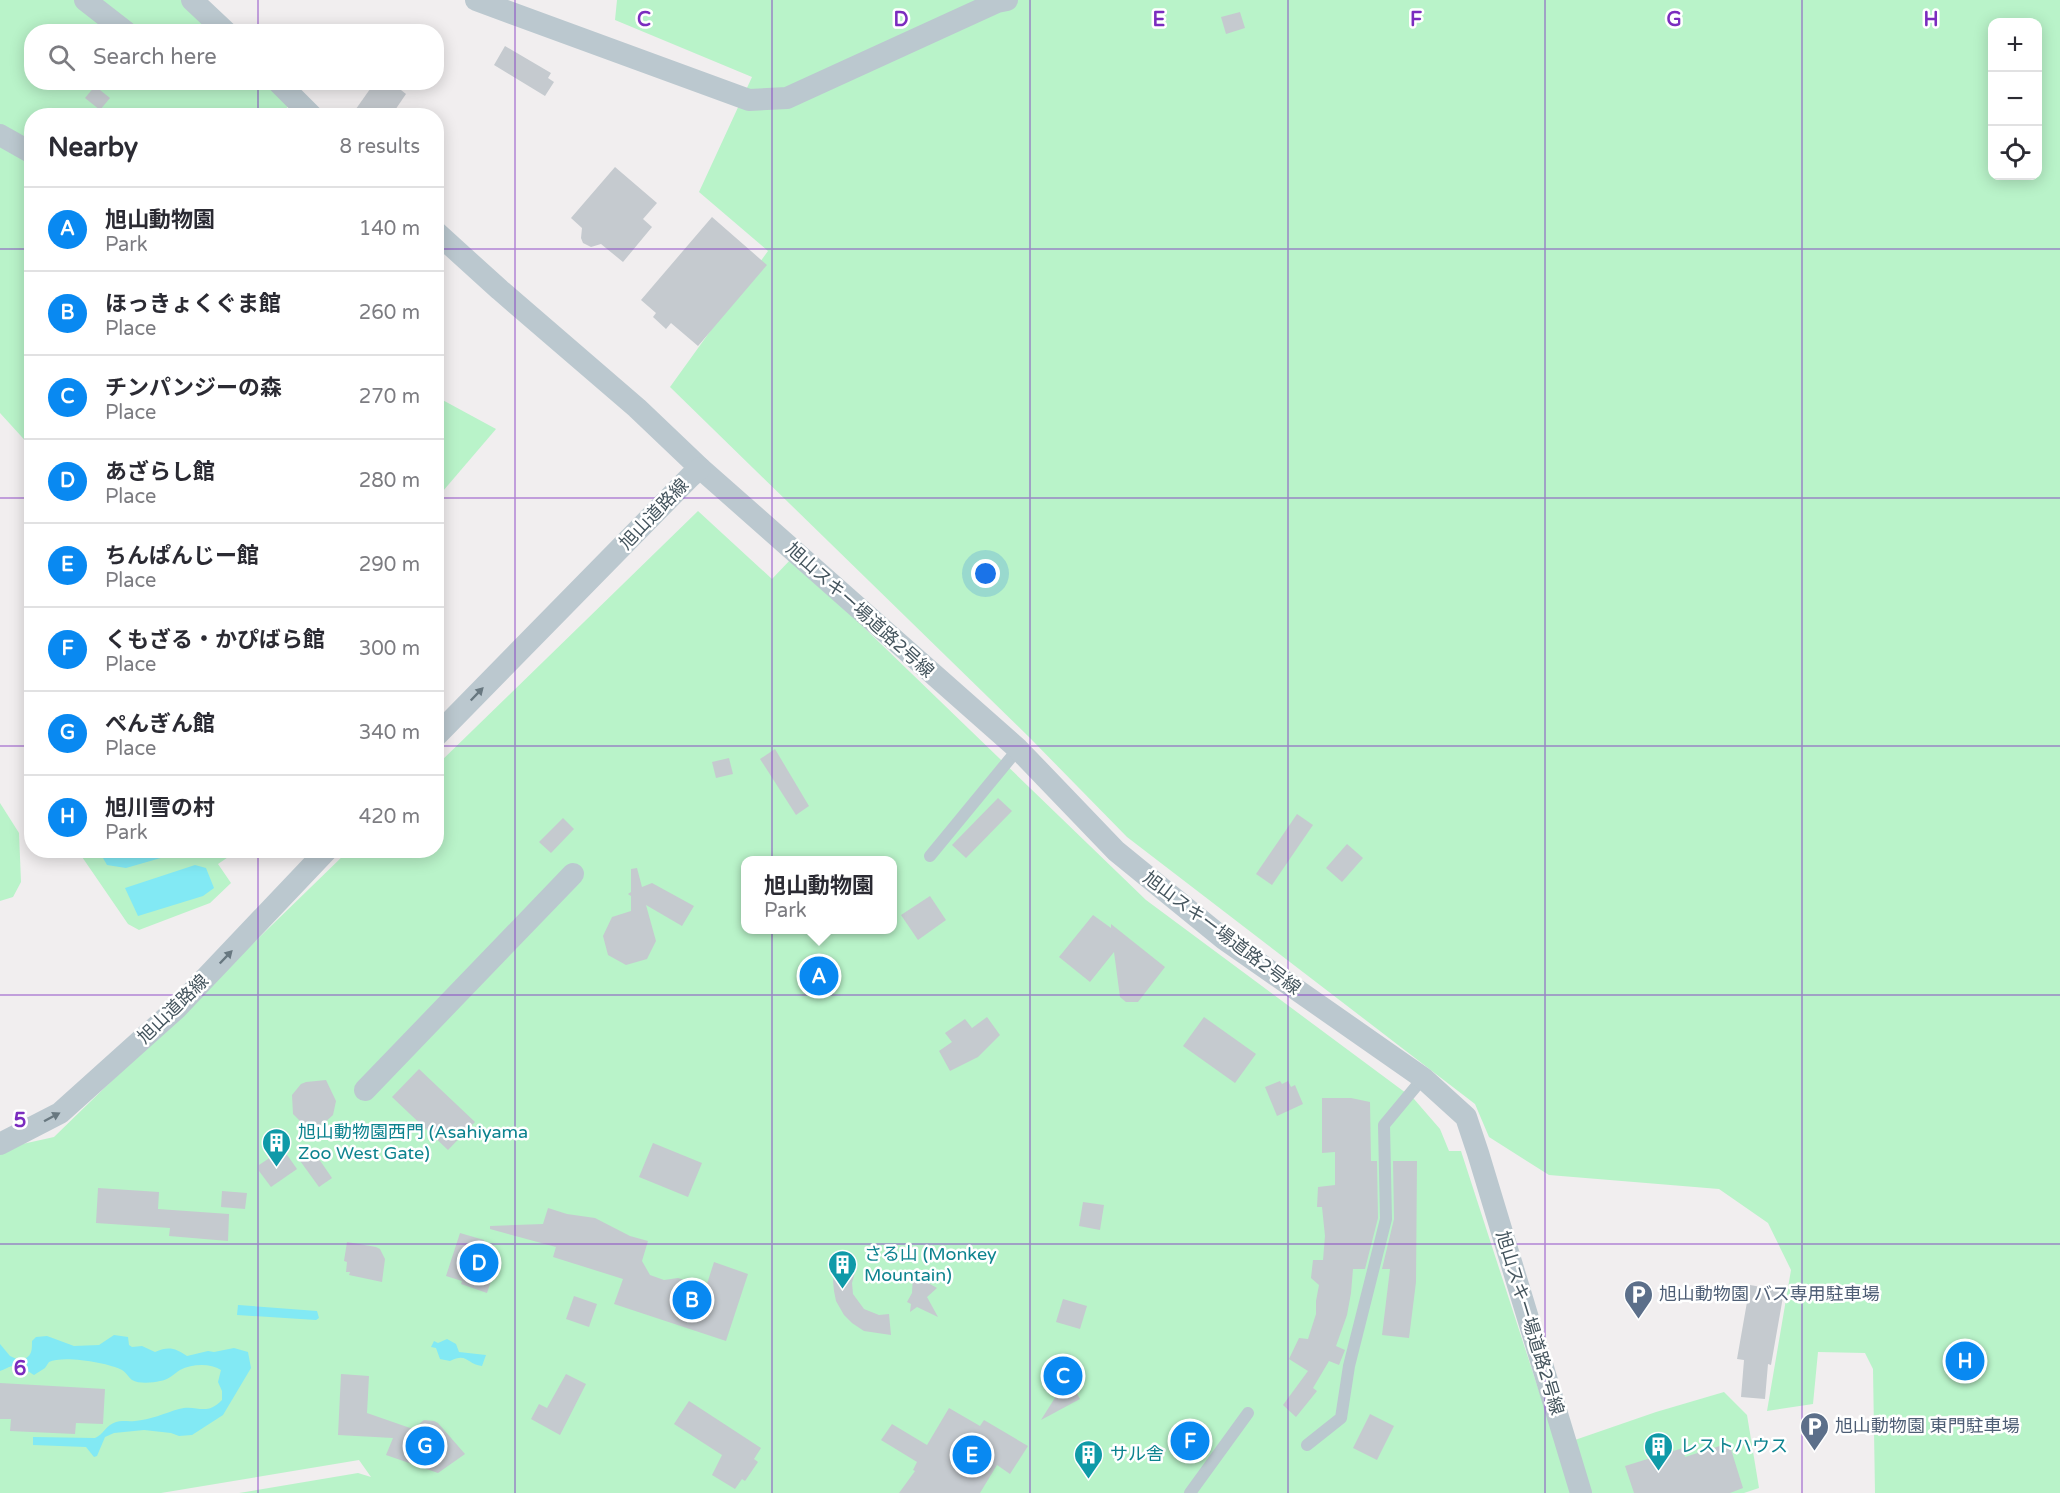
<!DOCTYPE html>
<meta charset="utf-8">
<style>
:root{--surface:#fff;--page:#f7f7f7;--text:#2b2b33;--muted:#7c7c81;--line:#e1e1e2;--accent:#0989f1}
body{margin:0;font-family:"Varela Round","Noto Sans JP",sans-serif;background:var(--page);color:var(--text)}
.controls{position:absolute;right:18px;top:18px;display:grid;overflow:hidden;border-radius:12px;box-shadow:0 3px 15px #0003}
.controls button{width:54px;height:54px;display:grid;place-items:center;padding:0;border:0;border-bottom:2px solid var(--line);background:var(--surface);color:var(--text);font:30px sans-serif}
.you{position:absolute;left:986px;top:574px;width:21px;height:21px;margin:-15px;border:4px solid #fff;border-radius:50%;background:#1a73e8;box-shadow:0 0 0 9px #1a73e833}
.badge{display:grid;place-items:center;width:39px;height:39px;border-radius:50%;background:var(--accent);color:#fff;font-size:20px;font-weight:700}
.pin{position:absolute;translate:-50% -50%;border:3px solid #fff;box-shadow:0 2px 6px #0006}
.popup{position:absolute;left:741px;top:856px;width:156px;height:78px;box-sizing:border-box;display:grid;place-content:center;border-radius:12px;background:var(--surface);filter:drop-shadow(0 2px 4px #0005);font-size:20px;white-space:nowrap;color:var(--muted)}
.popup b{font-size:22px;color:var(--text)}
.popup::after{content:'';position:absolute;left:50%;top:100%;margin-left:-12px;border:12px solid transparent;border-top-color:var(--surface)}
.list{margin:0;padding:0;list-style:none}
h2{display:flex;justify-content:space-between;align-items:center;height:78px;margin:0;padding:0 24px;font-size:26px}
h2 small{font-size:20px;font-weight:400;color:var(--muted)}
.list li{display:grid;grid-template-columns:39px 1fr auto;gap:18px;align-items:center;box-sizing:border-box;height:84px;padding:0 24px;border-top:2px solid var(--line)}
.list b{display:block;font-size:22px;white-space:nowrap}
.list p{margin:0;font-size:20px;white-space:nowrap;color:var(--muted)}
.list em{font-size:20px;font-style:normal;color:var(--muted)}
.icon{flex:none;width:33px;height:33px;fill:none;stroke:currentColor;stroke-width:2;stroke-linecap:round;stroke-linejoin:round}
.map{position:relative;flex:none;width:2060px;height:1493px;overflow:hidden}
.search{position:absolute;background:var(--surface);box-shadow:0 3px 15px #0003;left:24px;top:24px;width:420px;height:66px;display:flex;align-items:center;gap:15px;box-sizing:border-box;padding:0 21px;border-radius:24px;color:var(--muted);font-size:22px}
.panel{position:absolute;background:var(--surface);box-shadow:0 3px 15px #0003;left:24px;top:108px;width:420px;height:750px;border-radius:24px}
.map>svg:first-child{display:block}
.green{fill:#b9f3c9;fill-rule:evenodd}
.water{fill:#82e9f4}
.building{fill:#c5cacf}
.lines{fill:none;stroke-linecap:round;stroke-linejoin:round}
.lane{stroke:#bbc8cf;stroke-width:12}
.street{stroke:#bbc8cf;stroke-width:22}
.oneway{fill:#687880}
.grid{fill:none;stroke:#7b2cbf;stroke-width:1.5;stroke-opacity:0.55}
.labels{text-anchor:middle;stroke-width:5;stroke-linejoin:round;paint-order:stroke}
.street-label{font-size:18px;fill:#45555e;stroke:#fff}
.culture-label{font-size:18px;fill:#0d838f;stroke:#fff;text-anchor:start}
.service-label{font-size:18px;fill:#4e5e75;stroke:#fff;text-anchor:start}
.grid-label{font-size:20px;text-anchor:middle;font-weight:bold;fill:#7b2cbf;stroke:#fff;stroke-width:5;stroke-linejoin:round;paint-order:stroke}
</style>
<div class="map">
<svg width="2060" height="1493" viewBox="0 0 2060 1493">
<rect width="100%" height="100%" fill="#f1eeef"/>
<g class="green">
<polygon points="0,0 190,0 224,31 32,32 32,82 278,83 296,100 278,115 32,116 31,447 0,413"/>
<path d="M617,0h1443v1493h-185l-2,-124 -8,-16 -47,-1 -5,52 -46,7 24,-141 -23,-47 -49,-34 -170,-14 -60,-38 -14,-33 -348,-267 -98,-100 -359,-350 98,-136 -69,-59 53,-115 -137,-57zM1992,22h46v154h-46z"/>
<polygon points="437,397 496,429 437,498"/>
<path d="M698,511l74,68 20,-21 354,342 268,199 26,30 9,22h12l111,342h-1333l119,-20 13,4 -12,-17 -198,33h-161v-344l54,-12 294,-286 88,-1 1,-85zM746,860h146v70h-146z"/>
<polygon points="0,803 19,833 21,882 13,897 0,901"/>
<polygon points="78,851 237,851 218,864 231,883 210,903 139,930 128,924"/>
<polygon points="1724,1392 1747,1415 1759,1488 1744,1493 1588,1493 1572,1441 1656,1412"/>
</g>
<g class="water">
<polygon points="99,851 185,851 126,868 107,865"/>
<polygon points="195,865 206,868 214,888 203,896 138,916 125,888"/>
<polygon points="238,1305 317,1311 319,1318 316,1320 237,1315"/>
<path d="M114,1335l14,2 1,8 3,2 10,-1 13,6c14,-6 20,-4 32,4l21,-5 6,1 20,-4 14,4 3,16 -28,47 -31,20 -13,1 -8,-3 -27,-3 -30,3 -9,4 -8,19 -3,1 -8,-10 -53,-2v-8l62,1c8,-3 11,-13 21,-16 6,-2 12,0 19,-1 15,-1 30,-8 44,-12 18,-5 27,8 43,-9v-9l-4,-9 3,-12c-11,-7 -29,-6 -41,0 -6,4 -12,10 -20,11 -8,2 -21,3 -28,-1 -4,-3 -5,-7 -10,-10 -13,-7 -59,-15 -73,-8l-4,6 -11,7c-18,-11 -12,-14 -34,-4v-27l10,12 11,5c11,-5 11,-9 11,-20l4,-4 11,-1 27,10 25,-1z"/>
<path d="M447,1339l9,5 3,8 27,3 -4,11c-15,-1 -14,-14 -32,-5l-10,-2 -4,-11 -5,-1 3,-6 4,2z"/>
</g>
<g class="building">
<polygon points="1240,12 1245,28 1226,34 1221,17"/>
<polygon points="505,46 551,73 548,78 554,82 545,96 494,65"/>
<polygon points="375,82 391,82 406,94 391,116 351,116"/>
<polygon points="95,86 110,98 100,110 85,98"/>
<polygon points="615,167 657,203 643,219 652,227 623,262 601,244 591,247 583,243 581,238 582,228 571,218"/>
<polygon points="712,217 767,265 698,346 671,323 666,329 653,317 656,313 641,300"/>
<polygon points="775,749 809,806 796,815 760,759"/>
<polygon points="729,758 733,774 716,778 712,762"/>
<polygon points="998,798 1012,811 966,858 952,845"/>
<polygon points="1297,814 1313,825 1272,885 1256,874"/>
<polygon points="563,818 574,829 551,853 539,842"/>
<polygon points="1347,844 1363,858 1342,882 1326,868"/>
<polygon points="637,868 642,887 652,883 694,906 682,926 646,905 656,941 647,959 626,965 608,955 603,936 612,917 631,911 631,896 628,894 631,892 631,869"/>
<polygon points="930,896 946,920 918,940 901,915"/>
<polygon points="1093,915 1111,928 1111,924 1165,967 1138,1002 1126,1002 1120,997 1114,952 1090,982 1059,957"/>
<polygon points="987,1017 1000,1035 978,1057 950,1071 939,1051 952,1042 945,1033 965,1019 972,1028"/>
<polygon points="1204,1017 1256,1054 1235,1083 1183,1046"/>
<polygon points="419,1069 475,1122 448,1150 392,1097"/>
<polygon points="326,1080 336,1101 333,1115 323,1124 312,1127 303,1124 293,1114 292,1095 301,1084 306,1082"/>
<polygon points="1280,1081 1282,1084 1288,1081 1291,1087 1295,1085 1303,1104 1277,1116 1265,1087"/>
<polygon points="1322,1098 1351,1098 1370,1102 1371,1161 1377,1161 1378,1218 1365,1269 1353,1269 1351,1293 1347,1315 1336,1346 1345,1350 1339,1365 1329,1361 1313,1388 1317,1391 1296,1417 1283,1405 1308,1371 1289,1359 1299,1338 1308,1339 1316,1314 1316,1301 1319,1285 1311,1278 1313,1260 1323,1260 1325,1236 1322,1207 1317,1207 1318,1187 1335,1185 1335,1152 1322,1153"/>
<polygon points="653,1143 702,1163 688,1197 639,1177"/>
<polygon points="283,1149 297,1169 271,1187 259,1171 259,1165"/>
<polygon points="312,1149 332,1178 319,1187 298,1158"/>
<polygon points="1393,1161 1417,1161 1416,1282 1409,1338 1382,1335 1390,1269 1382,1269 1394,1219"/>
<polygon points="98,1188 159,1192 158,1209 229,1214 228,1241 169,1236 170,1228 96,1223"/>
<polygon points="222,1191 247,1193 245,1209 221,1207"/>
<polygon points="1083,1202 1104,1205 1100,1230 1079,1226"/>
<polygon points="548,1208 567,1214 595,1218 630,1236 648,1241 642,1261 650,1275 664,1280 678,1278 706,1287 714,1262 748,1274 726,1341 614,1304 623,1279 553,1257 556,1247 490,1229 490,1226 543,1224"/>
<polygon points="460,1233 484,1240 494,1272 487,1293 461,1284 462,1281 446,1276"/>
<polygon points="347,1242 376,1247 380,1249 385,1259 382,1282 349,1275 350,1272 346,1272 347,1262 344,1261"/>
<polygon points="836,1266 855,1272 852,1283 853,1294 864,1309 879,1315 889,1314 891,1335 864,1331 852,1323 844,1315 836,1301 834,1291 833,1281"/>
<polygon points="913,1274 937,1288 927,1297 938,1317 917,1307 910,1312 911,1304 907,1302 912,1293"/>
<polygon points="1750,1285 1784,1291 1771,1365 1768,1364 1765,1399 1741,1397 1744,1360 1737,1359"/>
<polygon points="574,1296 597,1304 589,1327 566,1319"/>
<polygon points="1063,1299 1087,1306 1080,1329 1056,1322"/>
<polygon points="341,1374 369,1376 367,1413 413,1429 424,1420 434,1421 438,1423 465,1454 438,1473 386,1455 393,1438 338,1435"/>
<polygon points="566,1374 586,1384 560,1435 531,1419 539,1404 547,1408"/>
<polygon points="1068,1377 1080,1399 1041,1420"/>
<polygon points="0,1383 105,1389 103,1424 76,1423 75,1434 10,1431 11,1419 0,1419"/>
<polygon points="689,1401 761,1448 754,1459 758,1462 745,1481 742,1479 735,1489 712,1475 722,1455 674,1424"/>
<polygon points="949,1408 980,1426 984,1420 1028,1446 1010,1474 997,1465 980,1493 899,1493 915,1471 913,1470 917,1462 881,1440 892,1424 927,1445"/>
<polygon points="1370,1414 1394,1426 1377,1460 1353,1448"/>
<polygon points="1729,1443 1743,1488 1730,1493 1634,1493 1625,1466 1683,1448 1685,1457"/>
</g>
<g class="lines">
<g class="lane">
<polyline points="930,856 1018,749"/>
<polyline points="1307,1445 1341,1418 1349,1366 1386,1219 1384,1125 1423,1078"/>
<polyline points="1190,1493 1248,1413"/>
</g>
<g class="street">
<polyline points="85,0 126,32"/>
<polyline points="192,0 226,32"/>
<polyline points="476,0 749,100 787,98 997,2 1007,0"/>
<polyline points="278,82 312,116"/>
<polyline points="0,135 32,153"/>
<polyline points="436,232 500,290 637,408 700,468 1018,749 1116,851 1224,939 1423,1078 1466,1117 1478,1153 1581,1493"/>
<polyline points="436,736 690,477 700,468"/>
<polyline points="365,1090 573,874"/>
<polyline points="0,1144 60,1113 139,1042 177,1008 327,850"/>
</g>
</g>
<defs><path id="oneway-solid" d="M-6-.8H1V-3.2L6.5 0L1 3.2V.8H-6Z" transform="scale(1.5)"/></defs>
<g class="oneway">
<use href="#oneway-solid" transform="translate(477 694) rotate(-46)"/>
<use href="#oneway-solid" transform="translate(226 957) rotate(-46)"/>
<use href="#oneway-solid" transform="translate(52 1117) rotate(-28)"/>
</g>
<path class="grid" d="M258,0v32M515,0v1493M772,0v1493M1030,0v1493M1288,0v1493M1545,0v1493M1802,0v1493M258,82v34M0,249h32M436,249h1624M0,498h32M436,498h1624M0,746h32M436,746h1624M258,850v643M0,995h2060M0,1244h2060"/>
<defs>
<symbol id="building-pin" viewBox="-11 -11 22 30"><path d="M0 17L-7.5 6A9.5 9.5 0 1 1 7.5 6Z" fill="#0f9aa8" stroke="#fff"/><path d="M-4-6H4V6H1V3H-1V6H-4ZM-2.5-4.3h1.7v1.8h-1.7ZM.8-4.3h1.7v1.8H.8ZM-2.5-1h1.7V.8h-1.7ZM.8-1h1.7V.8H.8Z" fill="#fff"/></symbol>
<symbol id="parking-pin" viewBox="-11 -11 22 30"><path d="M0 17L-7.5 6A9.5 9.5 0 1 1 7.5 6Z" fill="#5c6f8a" stroke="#fff"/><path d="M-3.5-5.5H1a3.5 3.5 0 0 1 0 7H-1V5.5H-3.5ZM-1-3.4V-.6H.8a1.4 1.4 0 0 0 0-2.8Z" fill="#fff"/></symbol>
</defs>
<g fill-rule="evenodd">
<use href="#building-pin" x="260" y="1126" width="33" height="45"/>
<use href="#building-pin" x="826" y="1248" width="33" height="45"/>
<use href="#parking-pin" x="1622" y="1278" width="33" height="45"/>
<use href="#parking-pin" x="1798" y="1410" width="33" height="45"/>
<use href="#building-pin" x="1642" y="1430" width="33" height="45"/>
<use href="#building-pin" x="1072" y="1438" width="33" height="45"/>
</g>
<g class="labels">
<g class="street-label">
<text transform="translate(654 514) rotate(-46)" y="6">旭山道路線</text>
<text transform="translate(860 610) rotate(42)" y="6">旭山スキー場道路2号線</text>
<text transform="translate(1222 933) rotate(37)" y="6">旭山スキー場道路2号線</text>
<text transform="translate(173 1009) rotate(-44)" y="6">旭山道路線</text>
<text transform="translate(1530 1323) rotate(73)" y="6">旭山スキー場道路2号線</text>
</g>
<g class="culture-label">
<text x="298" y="1138">旭山動物園西門 (Asahiyama<tspan x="298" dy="21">Zoo West Gate)</tspan></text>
<text x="864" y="1260">さる山 (Monkey<tspan x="864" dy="21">Mountain)</tspan></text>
<text x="1680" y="1452">レストハウス</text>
<text x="1110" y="1460">サル舎</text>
</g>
<g class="service-label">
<text x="1659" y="1300">旭山動物園 バス専用駐車場</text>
<text x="1835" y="1432">旭山動物園 東門駐車場</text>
</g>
</g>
<g class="grid-label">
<text x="644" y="26">C</text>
<text x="901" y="26">D</text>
<text x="1159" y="26">E</text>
<text x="1416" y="26">F</text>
<text x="1674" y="26">G</text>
<text x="1931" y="26">H</text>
<text x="20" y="1127">5</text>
<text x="20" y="1375">6</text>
</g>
</svg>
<div class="controls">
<button>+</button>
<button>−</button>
<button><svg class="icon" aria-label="locate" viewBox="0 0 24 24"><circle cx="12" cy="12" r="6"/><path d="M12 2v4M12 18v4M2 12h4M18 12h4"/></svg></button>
</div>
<div class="you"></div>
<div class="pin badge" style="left:819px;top:976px">A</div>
<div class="popup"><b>旭山動物園</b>Park</div>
<div class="pin badge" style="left:692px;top:1300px">B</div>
<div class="pin badge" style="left:1063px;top:1376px">C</div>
<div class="pin badge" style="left:479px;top:1263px">D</div>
<div class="pin badge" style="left:972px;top:1455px">E</div>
<div class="pin badge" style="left:1190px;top:1441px">F</div>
<div class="pin badge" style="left:425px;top:1446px">G</div>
<div class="pin badge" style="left:1965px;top:1361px">H</div>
<div class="search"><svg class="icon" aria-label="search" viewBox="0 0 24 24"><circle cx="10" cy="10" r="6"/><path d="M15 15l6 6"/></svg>Search here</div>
<section class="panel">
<h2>Nearby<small>8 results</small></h2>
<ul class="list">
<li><span class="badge">A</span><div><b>旭山動物園</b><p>Park</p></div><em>140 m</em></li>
<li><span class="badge">B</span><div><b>ほっきょくぐま館</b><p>Place</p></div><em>260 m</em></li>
<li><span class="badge">C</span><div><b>チンパンジーの森</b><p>Place</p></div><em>270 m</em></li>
<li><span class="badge">D</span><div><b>あざらし館</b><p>Place</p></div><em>280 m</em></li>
<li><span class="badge">E</span><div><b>ちんぱんじー館</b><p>Place</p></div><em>290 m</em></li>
<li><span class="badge">F</span><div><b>くもざる・かぴばら館</b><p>Place</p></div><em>300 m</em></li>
<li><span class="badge">G</span><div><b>ぺんぎん館</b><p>Place</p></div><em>340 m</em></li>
<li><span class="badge">H</span><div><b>旭川雪の村</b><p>Park</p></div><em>420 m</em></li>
</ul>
</section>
</div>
